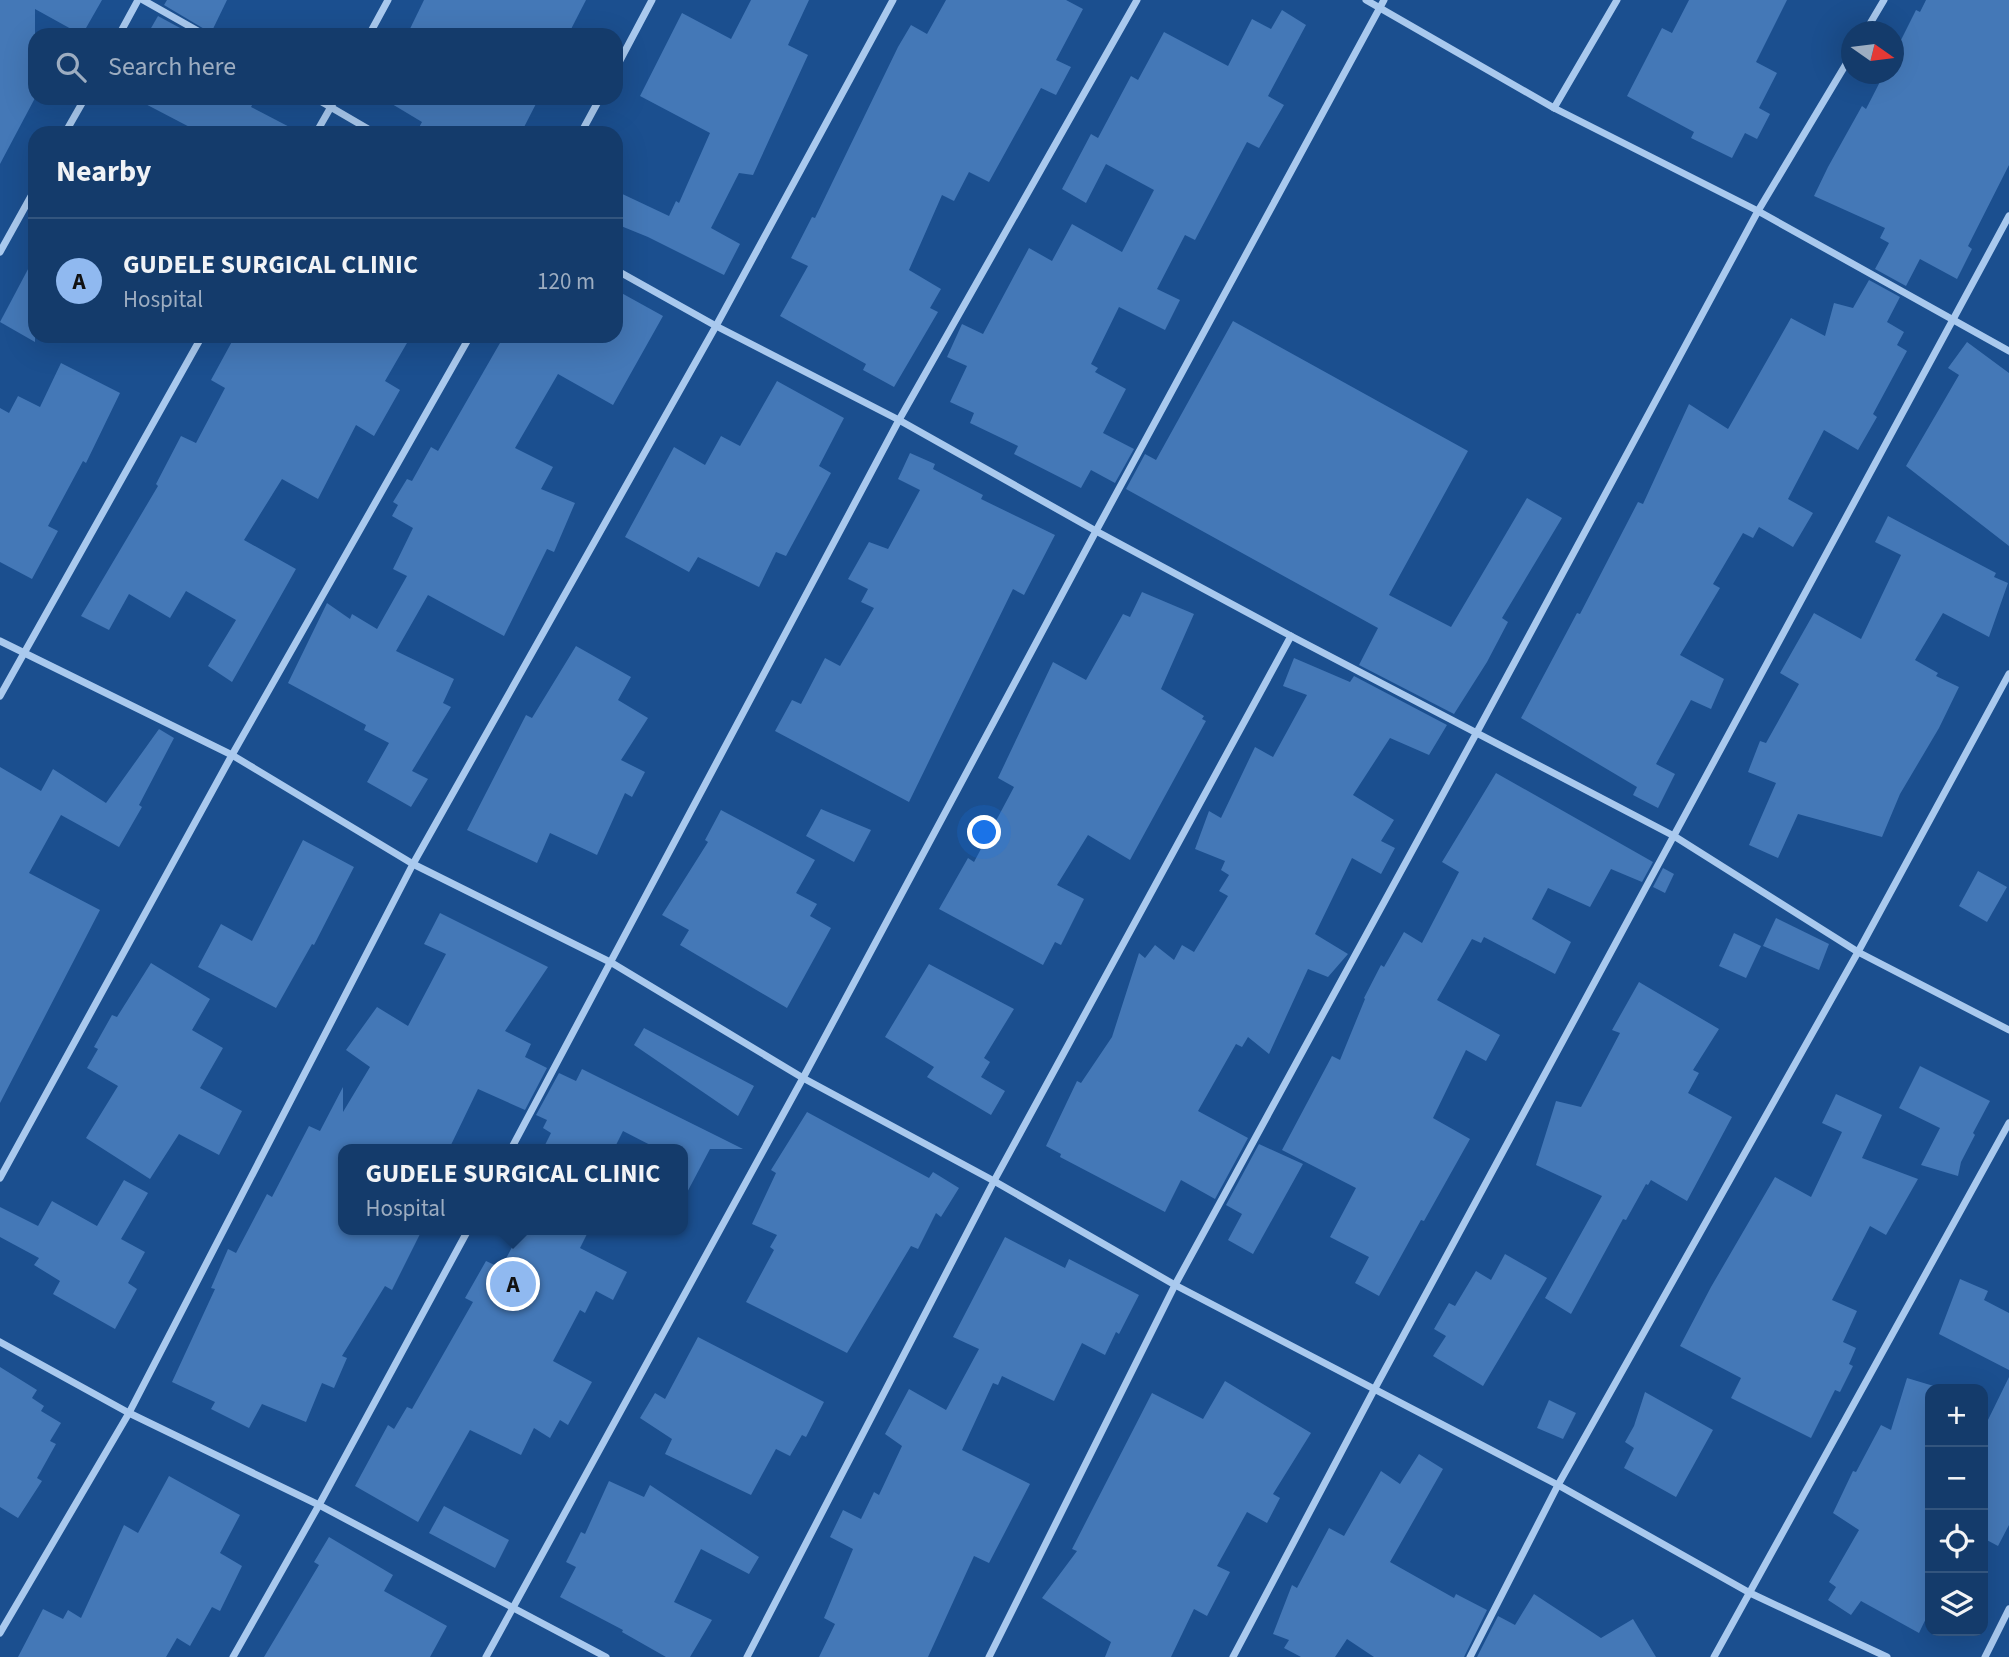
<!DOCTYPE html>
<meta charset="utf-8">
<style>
:root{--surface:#143b6b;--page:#214673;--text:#f1f3f6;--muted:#9dadc1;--line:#33557e;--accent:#90b9f0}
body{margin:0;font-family:"Source Sans 3",sans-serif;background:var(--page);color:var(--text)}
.controls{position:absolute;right:21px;bottom:21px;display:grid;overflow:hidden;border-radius:14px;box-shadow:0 7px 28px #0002}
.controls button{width:63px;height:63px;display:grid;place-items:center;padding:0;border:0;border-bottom:2px solid var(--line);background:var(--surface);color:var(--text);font:35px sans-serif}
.compass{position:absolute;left:1841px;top:21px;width:63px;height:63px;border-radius:50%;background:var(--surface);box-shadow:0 7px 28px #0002;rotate:104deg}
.you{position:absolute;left:985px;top:833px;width:24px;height:24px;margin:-18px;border:5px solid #fff;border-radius:50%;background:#1a73e8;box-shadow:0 0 0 10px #1a73e833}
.badge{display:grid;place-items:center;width:46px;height:46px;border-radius:50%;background:var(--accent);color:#111;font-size:23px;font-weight:700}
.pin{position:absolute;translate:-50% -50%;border:4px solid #fff;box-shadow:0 2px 7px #0006}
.popup{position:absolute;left:338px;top:1144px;width:350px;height:91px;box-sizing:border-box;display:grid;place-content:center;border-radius:14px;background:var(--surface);filter:drop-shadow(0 2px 5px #0005);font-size:23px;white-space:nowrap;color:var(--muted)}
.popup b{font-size:26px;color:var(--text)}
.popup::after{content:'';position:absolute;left:50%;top:100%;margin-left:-14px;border:14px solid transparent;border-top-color:var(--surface)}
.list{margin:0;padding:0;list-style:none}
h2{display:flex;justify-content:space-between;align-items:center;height:91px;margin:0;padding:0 28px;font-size:30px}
h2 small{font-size:23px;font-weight:400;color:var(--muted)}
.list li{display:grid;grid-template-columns:46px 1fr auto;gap:21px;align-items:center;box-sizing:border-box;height:126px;padding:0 28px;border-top:2px solid var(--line)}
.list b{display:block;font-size:26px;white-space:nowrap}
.list p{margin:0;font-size:23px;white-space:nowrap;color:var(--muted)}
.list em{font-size:23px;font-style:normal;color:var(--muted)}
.icon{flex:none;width:38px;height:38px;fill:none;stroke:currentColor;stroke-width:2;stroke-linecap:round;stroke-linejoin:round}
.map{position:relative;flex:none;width:2009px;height:1657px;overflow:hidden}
.search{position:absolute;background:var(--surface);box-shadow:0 7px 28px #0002;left:28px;top:28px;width:595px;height:77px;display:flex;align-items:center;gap:18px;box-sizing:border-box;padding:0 24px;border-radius:21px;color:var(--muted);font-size:26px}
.panel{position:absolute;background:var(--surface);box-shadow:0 7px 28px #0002;left:28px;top:126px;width:595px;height:217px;border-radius:21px}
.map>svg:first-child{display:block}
.building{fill:#4478b7}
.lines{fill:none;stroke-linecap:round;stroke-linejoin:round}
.minor{stroke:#a9c9ee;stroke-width:7}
</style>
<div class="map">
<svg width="2009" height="1657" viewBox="0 0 2009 1657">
<rect width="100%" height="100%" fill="#1b4f8f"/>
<g class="building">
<polygon points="0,0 102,0 82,35 35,9 35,98 0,164"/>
<polygon points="167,0 227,0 211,33 164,5"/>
<polygon points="424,0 586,0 568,35 407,35"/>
<polygon points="751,0 809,0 788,45 808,55 753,175 739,173 711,228 740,244 724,275 648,237 616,224 616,191 669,216 676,201 679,203 710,133 640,96 682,13 731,39"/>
<polygon points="946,0 1066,0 1083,9 1056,60 1071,67 1056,95 1041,88 989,182 969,172 954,201 942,195 909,270 941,289 930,308 938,312 894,387 863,370 866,364 780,316 808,266 791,258 812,217 815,218 898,47 911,25 927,34"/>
<polygon points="1689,0 1787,0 1756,62 1777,73 1759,108 1770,114 1757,139 1745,133 1732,158 1691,138 1694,132 1627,96 1662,28 1672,33"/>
<polygon points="1926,0 2009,0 2009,165 1968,246 1972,249 1957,279 1920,259 1906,286 1875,269 1889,243 1880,238 1885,228 1814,196 1828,167 1862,106 1866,109 1884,74 1894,74 1894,54 1916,10 1920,12"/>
<polygon points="1282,10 1306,25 1268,96 1284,105 1259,148 1247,142 1195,240 1185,235 1157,289 1180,300 1165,330 1119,307 1091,364 1098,368 1095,372 1126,389 1103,433 1134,449 1115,483 1091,470 1081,488 1014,454 1018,446 970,423 974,413 950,402 967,366 947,357 962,324 983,334 1029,248 1052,261 1072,224 1122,252 1154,190 1106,164 1086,203 1062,189 1091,134 1098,138 1131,76 1138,80 1164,32 1228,66 1252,19 1271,29"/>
<polygon points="158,16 193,35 147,35"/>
<polygon points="134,98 256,98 251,107 301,133 201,133"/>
<polygon points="382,98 539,98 521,133 416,133 422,122"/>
<polygon points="35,256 35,342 0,322"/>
<polygon points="1869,280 1900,297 1887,322 1904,332 1897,345 1907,351 1873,414 1877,417 1858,450 1824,430 1788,499 1813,513 1793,547 1759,527 1753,538 1743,533 1713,584 1720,588 1680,655 1724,679 1711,709 1691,700 1656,764 1675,774 1658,808 1633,795 1637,787 1521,718 1577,613 1580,614 1638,502 1643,504 1689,404 1728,429 1791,318 1825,336 1834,303 1853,308"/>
<polygon points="616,290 663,316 613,405 558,374 515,448 553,467 541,489 575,503 554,552 547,549 504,636 428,595 396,651 454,679 443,703 451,707 412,771 428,779 411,807 367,782 389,743 364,730 366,725 288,683 327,603 350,619 352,614 377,629 407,576 393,569 413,528 392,516 398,505 393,502 407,479 412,481 431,447 438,451 504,336 616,336"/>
<polygon points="1233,321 1468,451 1389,595 1451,627 1527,498 1562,518 1502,618 1508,622 1487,662 1454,714 1359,665 1378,628 1126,489 1145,454 1156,460"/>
<polygon points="235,336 411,336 385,381 400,390 374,436 356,425 318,499 282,479 244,540 296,569 232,682 208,666 236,620 186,591 170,618 129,594 109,630 81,616 158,486 156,484 181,436 196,443 225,388 211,380"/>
<polygon points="1967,342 2009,373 2009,546 1906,466 1959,375 1948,368"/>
<polygon points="61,363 120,393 86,463 83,461 48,526 58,531 32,579 0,562 0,408 9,413 18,396 40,407"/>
<polygon points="777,381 844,418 819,466 831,473 786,556 776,552 759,587 698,557 689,572 625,537 674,447 705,465 721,436 740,446"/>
<polygon points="910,453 935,464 933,469 983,495 981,499 1055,535 1024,595 1013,589 909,802 775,731 792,700 801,704 825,658 840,666 874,608 861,602 868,589 848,579 869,542 888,549 920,490 898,479"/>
<polygon points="1888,516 1996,573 1994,577 2008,583 1989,637 1943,613 1915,660 1938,673 1936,676 1959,687 1939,728 1900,794 1882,837 1798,814 1778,858 1749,845 1776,783 1748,772 1760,741 1766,743 1799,684 1780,673 1814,613 1861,639 1901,555 1875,542"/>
<polygon points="1142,592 1194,614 1161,689 1204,716 1202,719 1206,721 1130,860 1088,835 1057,885 1084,899 1061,945 1055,942 1043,965 939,909 968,858 974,862 1014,787 998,778 1053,662 1086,680 1123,614 1130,617"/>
<polygon points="576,646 631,677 618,700 648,718 621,760 645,772 632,797 625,793 597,855 550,833 537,863 467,830 526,715 532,718"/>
<polygon points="1294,658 1350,682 1354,676 1447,725 1429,755 1390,738 1353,795 1394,820 1381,841 1395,848 1381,874 1352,858 1315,934 1348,954 1328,977 1308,969 1269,1054 1248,1037 1242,1047 1236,1044 1198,1111 1248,1138 1215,1199 1181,1180 1165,1212 1060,1157 1061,1154 1046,1146 1077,1081 1081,1083 1112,1037 1139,953 1145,958 1155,945 1174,960 1182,945 1194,952 1228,896 1219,891 1229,875 1221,870 1225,861 1195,849 1209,811 1221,818 1255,747 1273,757 1307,695 1283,686"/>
<polygon points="159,729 174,738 139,805 142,807 119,847 61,815 29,873 100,910 0,1103 0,767 41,791 53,769 106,803"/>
<polygon points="1496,773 1653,862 1642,882 1611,869 1590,907 1548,888 1532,919 1571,942 1555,974 1484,937 1481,943 1472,939 1437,1000 1500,1035 1486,1061 1466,1050 1433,1118 1470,1139 1424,1221 1421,1220 1379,1296 1355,1283 1369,1257 1330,1237 1356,1188 1282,1150 1332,1056 1340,1060 1365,999 1364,998 1381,965 1384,967 1404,932 1422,943 1459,872 1442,862"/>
<polygon points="821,809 871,830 854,862 806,836"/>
<polygon points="721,810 815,860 796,893 817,904 810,916 831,928 787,1008 680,945 689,930 662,915 708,842 705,840"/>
<polygon points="303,840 354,867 314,945 312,944 276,1008 198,967 221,924 252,941"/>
<polygon points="1663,868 1674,874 1665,893 1653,887"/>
<polygon points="1978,871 2007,887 1987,922 1959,906"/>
<polygon points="440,913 548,967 505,1031 531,1044 525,1057 547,1068 525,1110 478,1089 449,1149 343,1149 343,1230 422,1230 392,1290 385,1286 342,1356 347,1358 334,1388 322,1383 306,1422 262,1404 249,1428 211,1409 215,1402 172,1382 215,1289 211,1288 228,1249 236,1253 267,1194 272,1197 309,1126 320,1131 343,1087 343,1112 370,1067 346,1050 377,1007 408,1026 446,954 424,944"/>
<polygon points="1776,918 1829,944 1819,970 1763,946"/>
<polygon points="1734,933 1761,946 1746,978 1719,966"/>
<polygon points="151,963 210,999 192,1030 223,1048 200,1088 242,1111 219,1155 179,1134 150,1179 86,1138 118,1086 87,1068 98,1049 94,1047 112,1015 117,1017"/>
<polygon points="929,964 1014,1009 984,1058 990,1062 981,1077 1005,1091 991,1115 927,1077 934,1067 885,1037"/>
<polygon points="1639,982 1719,1029 1693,1070 1699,1073 1688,1093 1732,1117 1687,1201 1651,1180 1648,1185 1646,1184 1626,1220 1623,1219 1571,1314 1545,1298 1602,1196 1536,1165 1556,1101 1581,1107 1620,1033 1612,1030"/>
<polygon points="644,1028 754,1086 738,1116 634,1045"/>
<polygon points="1920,1066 1990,1101 1973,1133 1975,1135 1961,1162 1958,1176 1921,1165 1940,1128 1899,1108"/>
<polygon points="582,1069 717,1136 743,1149 710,1149 683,1200 683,1149 658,1149 623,1131 614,1149 543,1149 551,1133 543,1128 547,1120 536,1115 559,1073 576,1081"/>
<polygon points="1836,1094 1882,1115 1862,1158 1918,1179 1886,1235 1870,1226 1832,1300 1857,1311 1843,1342 1856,1348 1849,1364 1853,1366 1840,1392 1835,1390 1811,1438 1731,1398 1741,1378 1680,1346 1711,1287 1775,1177 1811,1197 1842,1132 1822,1123"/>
<polygon points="807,1112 929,1178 933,1172 959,1188 941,1217 936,1213 918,1249 911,1246 847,1353 746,1302 774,1250 770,1247 777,1235 752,1224 776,1173 771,1170"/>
<polygon points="1259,1144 1303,1164 1253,1254 1228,1240 1242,1214 1226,1205"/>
<polygon points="124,1180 148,1193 121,1239 145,1252 128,1283 137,1289 115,1329 53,1294 60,1281 34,1265 39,1258 0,1237 0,1207 38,1226 52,1201 97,1226"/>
<polygon points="521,1230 589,1230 580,1248 627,1272 613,1300 596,1291 585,1313 580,1310 553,1361 592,1382 568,1425 560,1420 550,1438 534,1428 521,1455 470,1430 418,1522 355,1486 388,1425 394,1429 407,1407 412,1409 473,1302 465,1298 486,1261 501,1268"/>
<polygon points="1005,1237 1065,1268 1069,1259 1139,1295 1119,1334 1116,1332 1105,1355 1082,1343 1054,1401 1002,1376 998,1385 993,1383 962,1450 1030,1484 989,1563 974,1556 928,1657 819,1657 835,1624 824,1618 853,1549 830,1537 843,1510 861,1519 874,1492 879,1495 902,1446 885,1434 909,1389 946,1410 979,1349 953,1337"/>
<polygon points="1505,1254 1547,1278 1483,1386 1433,1356 1446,1336 1434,1329 1449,1303 1455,1306 1476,1271 1491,1280"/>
<polygon points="1960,1279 1988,1291 1984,1300 2009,1313 2009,1370 1939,1334"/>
<polygon points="698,1337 824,1402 806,1437 802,1435 790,1456 776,1449 751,1495 665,1454 672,1439 640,1418 655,1393 665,1399"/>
<polygon points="0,1367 37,1390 32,1398 44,1406 41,1411 61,1423 50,1441 56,1444 37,1478 42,1481 18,1518 0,1507"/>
<polygon points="2009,1377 2009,1525 1998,1546 1983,1538 1983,1423 1986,1424"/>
<polygon points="1907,1378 1937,1387 1930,1389 1930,1610 1919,1633 1861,1601 1851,1615 1828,1600 1836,1587 1829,1582 1859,1530 1833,1513 1853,1471 1856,1472 1881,1425 1891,1430"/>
<polygon points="1225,1381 1311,1433 1273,1494 1280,1498 1267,1523 1247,1512 1217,1566 1230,1572 1207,1616 1194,1609 1171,1657 1105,1657 1111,1642 1042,1598 1077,1551 1072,1549 1152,1393 1203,1419"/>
<polygon points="1645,1392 1713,1430 1676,1497 1624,1468 1634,1448 1625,1442 1634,1426"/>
<polygon points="1549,1400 1576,1413 1563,1439 1537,1428"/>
<polygon points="1419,1454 1443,1469 1390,1562 1454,1598 1456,1594 1487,1610 1464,1657 1374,1657 1347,1639 1335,1657 1301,1657 1284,1648 1289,1640 1273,1634 1292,1585 1297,1588 1329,1528 1344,1536 1381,1471 1400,1484"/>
<polygon points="169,1476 240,1515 220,1553 242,1566 220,1611 212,1607 190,1646 177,1638 166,1657 18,1657 43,1609 63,1619 68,1610 81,1618 124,1525 138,1533"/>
<polygon points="609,1481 644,1497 650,1485 759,1557 749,1574 701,1549 674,1602 712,1620 690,1657 666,1657 622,1632 623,1630 560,1597 576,1567 566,1562 581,1532 585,1534"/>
<polygon points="444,1506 509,1540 495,1568 429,1533"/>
<polygon points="329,1537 393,1575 384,1591 447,1626 430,1657 264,1657 319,1565 314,1562"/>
<polygon points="1534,1594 1601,1638 1633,1619 1656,1657 1477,1657 1498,1616 1515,1625"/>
</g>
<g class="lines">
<g class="minor">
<polyline points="143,0 205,35"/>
<polyline points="1366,0 1554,108 1758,211 2009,351"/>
<polyline points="1865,32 1884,0"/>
<polyline points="119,35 138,0"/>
<polyline points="369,35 388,0"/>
<polyline points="616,68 652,0"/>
<polyline points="315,98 375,133"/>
<polyline points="1554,108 1617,0"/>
<polyline points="65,133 85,98"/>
<polyline points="316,133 336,98"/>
<polyline points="581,133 600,98"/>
<polyline points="0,252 35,189"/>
<polyline points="616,270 716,326 899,420 1096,531 1291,636 1674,836 1858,952 2009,1030"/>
<polyline points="0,641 232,755 413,864 612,963 803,1078 994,1181 1175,1285 1558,1485 1750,1593 1887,1657"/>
<polyline points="0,696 202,336"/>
<polyline points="511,1149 899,420 1137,0"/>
<polyline points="0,1178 232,755 470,336"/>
<polyline points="0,1342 129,1413 319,1505 606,1657"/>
<polyline points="0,1633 129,1413 413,864 716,326 893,0"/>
<polyline points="233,1657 319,1505 468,1230"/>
<polyline points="486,1657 803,1078 1096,531 1384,0"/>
<polyline points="747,1657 994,1181 1291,636"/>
<polyline points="989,1657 1175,1285 1477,732 1758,211 1852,54"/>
<polyline points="1233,1657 1374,1390 2009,216"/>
<polyline points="1470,1657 1558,1485 1858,952 2009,674"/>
<polyline points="1714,1657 2009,1123"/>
<polyline points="1985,1657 2009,1609"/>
</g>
</g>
</svg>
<div class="controls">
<button>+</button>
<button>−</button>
<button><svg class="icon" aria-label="locate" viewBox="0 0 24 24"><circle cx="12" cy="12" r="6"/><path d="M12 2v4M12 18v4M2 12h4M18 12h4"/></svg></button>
<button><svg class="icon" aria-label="layers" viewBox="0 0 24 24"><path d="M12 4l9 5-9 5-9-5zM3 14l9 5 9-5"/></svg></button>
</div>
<svg class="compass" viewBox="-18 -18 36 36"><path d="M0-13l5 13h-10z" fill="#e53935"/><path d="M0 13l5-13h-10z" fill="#9dadc1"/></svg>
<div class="you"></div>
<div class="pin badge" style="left:513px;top:1284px">A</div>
<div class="popup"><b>GUDELE SURGICAL CLINIC</b>Hospital</div>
<div class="search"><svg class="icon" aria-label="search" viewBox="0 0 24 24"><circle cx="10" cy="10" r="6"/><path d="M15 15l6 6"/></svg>Search here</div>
<section class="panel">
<h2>Nearby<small></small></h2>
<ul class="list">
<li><span class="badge">A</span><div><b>GUDELE SURGICAL CLINIC</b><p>Hospital</p></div><em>120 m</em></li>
</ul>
</section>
</div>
